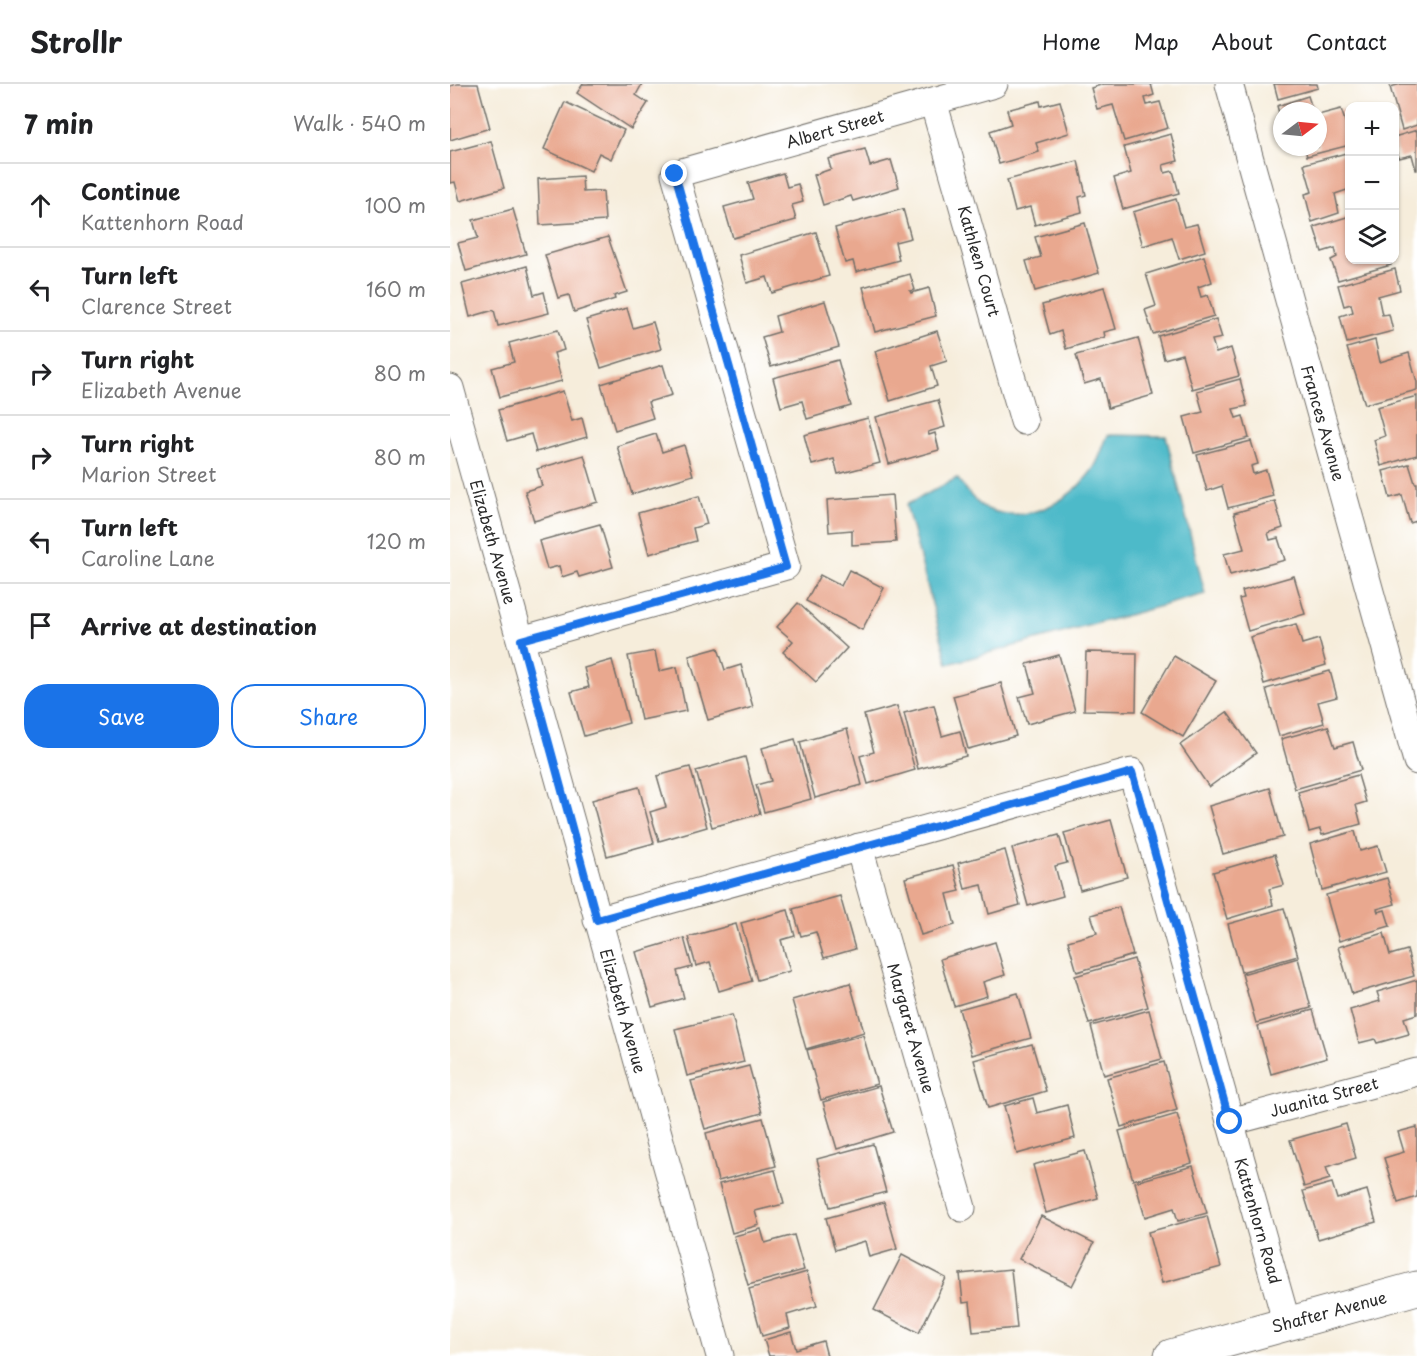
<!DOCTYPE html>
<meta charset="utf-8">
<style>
:root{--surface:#fff;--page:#f2f2f2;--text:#202124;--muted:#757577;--line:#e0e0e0;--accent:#1a73e8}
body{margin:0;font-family:"Playpen Sans",sans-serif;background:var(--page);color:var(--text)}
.controls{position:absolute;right:18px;top:18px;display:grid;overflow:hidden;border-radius:12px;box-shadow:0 2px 4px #0004}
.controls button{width:54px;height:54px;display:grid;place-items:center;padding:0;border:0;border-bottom:2px solid var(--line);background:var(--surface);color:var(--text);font:30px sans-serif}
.compass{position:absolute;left:823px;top:18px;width:54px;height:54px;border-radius:50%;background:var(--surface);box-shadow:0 2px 4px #0004;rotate:74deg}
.stop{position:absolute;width:18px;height:18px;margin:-14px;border:4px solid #1a73e8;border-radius:50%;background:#fff}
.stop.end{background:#1a73e8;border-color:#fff;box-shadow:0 2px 6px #0008}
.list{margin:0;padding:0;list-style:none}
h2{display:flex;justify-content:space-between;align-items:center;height:78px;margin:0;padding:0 24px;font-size:26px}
h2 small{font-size:20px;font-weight:400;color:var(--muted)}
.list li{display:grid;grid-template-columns:39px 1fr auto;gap:18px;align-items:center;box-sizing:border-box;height:84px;padding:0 24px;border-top:2px solid var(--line)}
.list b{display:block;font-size:22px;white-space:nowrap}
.list p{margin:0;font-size:20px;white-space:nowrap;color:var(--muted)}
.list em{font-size:20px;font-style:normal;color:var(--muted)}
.actions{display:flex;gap:12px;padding:18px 24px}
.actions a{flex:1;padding:14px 0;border:2px solid var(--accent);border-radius:24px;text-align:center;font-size:21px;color:var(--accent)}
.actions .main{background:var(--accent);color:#fff}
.icon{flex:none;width:33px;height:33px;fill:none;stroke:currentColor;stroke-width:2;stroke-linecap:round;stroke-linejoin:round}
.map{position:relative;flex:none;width:967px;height:1272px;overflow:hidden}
header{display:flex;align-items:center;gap:36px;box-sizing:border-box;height:84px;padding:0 30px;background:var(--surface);border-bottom:2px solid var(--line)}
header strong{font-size:28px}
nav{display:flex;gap:33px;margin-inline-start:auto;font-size:21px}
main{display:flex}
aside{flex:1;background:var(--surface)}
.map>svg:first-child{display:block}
.water{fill:#4ebac9;stroke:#3c727a;stroke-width:1.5}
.building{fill:#e9a88f}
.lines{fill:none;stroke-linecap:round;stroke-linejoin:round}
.minor-casing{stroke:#726f69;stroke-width:29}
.secondary-casing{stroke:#726f69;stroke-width:35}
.minor{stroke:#fff;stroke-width:27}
.secondary{stroke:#fff;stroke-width:33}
.route{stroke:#1a73e8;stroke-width:8}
.labels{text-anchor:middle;stroke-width:5;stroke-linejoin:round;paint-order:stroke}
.street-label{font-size:16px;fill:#2b2b2b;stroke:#fff}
</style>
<header>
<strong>Strollr</strong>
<nav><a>Home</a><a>Map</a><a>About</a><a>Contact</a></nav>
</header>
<main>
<aside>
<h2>7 min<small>Walk · 540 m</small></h2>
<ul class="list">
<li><svg class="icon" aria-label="ahead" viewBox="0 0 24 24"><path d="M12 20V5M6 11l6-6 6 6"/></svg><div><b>Continue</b><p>Kattenhorn Road</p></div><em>100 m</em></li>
<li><svg class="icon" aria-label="left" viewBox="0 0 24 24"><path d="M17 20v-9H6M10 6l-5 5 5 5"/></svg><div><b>Turn left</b><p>Clarence Street</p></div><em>160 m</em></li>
<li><svg class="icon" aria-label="right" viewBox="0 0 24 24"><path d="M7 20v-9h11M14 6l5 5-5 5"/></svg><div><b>Turn right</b><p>Elizabeth Avenue</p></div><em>80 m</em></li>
<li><svg class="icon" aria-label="right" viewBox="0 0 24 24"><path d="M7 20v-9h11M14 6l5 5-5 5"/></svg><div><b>Turn right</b><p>Marion Street</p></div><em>80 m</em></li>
<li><svg class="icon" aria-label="left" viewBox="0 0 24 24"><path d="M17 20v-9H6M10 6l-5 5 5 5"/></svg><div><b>Turn left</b><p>Caroline Lane</p></div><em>120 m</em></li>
<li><svg class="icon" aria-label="arrive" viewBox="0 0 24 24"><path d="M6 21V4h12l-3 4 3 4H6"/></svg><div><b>Arrive at destination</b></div></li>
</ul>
<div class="actions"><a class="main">Save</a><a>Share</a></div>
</aside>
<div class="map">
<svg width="967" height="1272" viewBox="0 0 967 1272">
<rect width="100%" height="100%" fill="#fff"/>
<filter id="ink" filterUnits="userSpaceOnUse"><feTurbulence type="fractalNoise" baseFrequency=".0167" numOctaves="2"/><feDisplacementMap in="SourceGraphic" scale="12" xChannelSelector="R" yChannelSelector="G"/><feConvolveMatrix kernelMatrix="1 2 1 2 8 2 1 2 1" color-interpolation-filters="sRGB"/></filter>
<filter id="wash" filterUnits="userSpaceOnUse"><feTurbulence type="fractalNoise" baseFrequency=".008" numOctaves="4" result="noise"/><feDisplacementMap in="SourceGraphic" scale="24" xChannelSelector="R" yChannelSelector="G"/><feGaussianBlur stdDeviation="1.35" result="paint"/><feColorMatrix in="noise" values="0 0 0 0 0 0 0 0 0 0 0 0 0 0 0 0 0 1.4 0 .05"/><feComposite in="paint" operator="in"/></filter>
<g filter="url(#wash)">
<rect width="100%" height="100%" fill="#f6eddb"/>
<path class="water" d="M658,351l58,1 39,158 -257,70 -42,-159 51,-27c9,11 18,27 33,32 40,14 80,-9 103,-41 7,-10 10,-24 15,-34z"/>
<g id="blocks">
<g class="building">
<polygon points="7,0 28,0 40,44 0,56 0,2"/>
<polygon points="133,0 192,0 186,11 198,19 181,45 127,9"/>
<polygon points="654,0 701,0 704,11 695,14 697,21 710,18 718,44 674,57 663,21 647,25 641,4"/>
<polygon points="824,0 867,0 868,4 828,15"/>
<polygon points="951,0 967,0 967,41 952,46 940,3"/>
<polygon points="858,12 863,27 832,27 831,36 827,22"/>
<polygon points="590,17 591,22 610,17 619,49 586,59 589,68 549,80 540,47 561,40 557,26"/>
<polygon points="115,18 174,46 161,75 149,69 141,87 94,65"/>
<polygon points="891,25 900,52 900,61 857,72 854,63 868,63 868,31"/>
<polygon points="967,46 967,86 966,86 962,71 949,74 944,53"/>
<polygon points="721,50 728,77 713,81 715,89 723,87 729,109 673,125 664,94 681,89 674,63"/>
<polygon points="41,57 54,104 10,117 5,98 0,99 0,68"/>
<polygon points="415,65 420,82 441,76 449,103 403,117 401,112 373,121 364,91 381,85 378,75"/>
<polygon points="900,68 900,105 885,110 889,129 862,138 855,110 862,108 854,80"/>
<polygon points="628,77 636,111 629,113 632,128 585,141 580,123 565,127 557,96"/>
<polygon points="333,89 337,103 348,100 353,118 342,121 346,136 283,154 274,123 303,115 298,99"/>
<polygon points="132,92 133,108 153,107 155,137 90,141 88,95"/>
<polygon points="726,115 734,143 747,140 755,167 729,175 722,153 693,162 683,128"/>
<polygon points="63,125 76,170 16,187 8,159 28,154 23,136"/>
<polygon points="453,125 461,154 445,158 449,176 406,188 403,177 395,179 385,144"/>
<polygon points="900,132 900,176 939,176 941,181 888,196 881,176 887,173 885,164 872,168 864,143"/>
<polygon points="635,139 649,189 585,207 576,177 591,173 585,153"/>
<polygon points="366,148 379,192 322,209 317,193 297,199 289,171"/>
<polygon points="158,153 177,208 164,212 165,215 124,228 119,211 108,214 95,171"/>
<polygon points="754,172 762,198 748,203 751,213 758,211 764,232 703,250 695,226 706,222 696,190"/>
<polygon points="77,182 84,211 94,208 99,229 48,242 44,226 20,233 12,200"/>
<polygon points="945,185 950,206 928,212 932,231 939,230 943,247 897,259 890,232 903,228 901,220 894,222 888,201"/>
<polygon points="460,190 465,206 460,207 461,209 479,204 486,232 425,248 413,203"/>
<polygon points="654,203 666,245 654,248 655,253 616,265 611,247 600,251 592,221"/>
<polygon points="375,217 389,263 321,283 312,253 329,248 325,232"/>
<polygon points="177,224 183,244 203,238 211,265 151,284 136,236"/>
<polygon points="766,235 772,254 762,256 766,269 781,264 789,292 742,305 732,270 714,275 708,252"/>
<polygon points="108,246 114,266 104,269 112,297 50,313 42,284 64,278 59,259"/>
<polygon points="487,247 497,277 481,282 487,302 440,317 425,267"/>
<polygon points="688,254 703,311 658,324 651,295 634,300 626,271"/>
<polygon points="925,256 930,278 959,269 967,298 967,306 915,320 897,264"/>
<polygon points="388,276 401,322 357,335 352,317 331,323 323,294"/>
<polygon points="213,281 222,311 198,318 203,334 165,346 151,300"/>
<polygon points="790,295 797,322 783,325 786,334 793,332 799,354 744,369 734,333 753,328 747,307"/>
<polygon points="113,307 122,337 132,334 137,353 86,368 81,350 57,357 48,326"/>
<polygon points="967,312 967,371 931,382 924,356 935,352 927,323"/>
<polygon points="488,316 495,343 478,348 479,351 485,349 489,366 439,380 426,333"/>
<polygon points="418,334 430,379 388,390 384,375 362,381 354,351"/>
<polygon points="206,350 212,368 234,361 243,391 182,410 167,362"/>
<polygon points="801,357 808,380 801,382 803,390 816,386 823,412 778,424 772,402 757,407 747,371"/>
<polygon points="134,371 148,418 84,437 75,407 92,402 87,385"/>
<polygon points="959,380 965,399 967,399 967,437 960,439 952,411 940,414 933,387"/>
<polygon points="442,411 446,458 402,461 402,446 379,448 377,416"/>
<polygon points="249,412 257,440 243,444 246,457 199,470 188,429"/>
<polygon points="825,417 833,444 818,449 820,456 828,454 835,476 780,491 774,470 794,465 784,429"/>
<polygon points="150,440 163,483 129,493 127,488 112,493 109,482 97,485 89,457"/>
<polygon points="399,486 434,504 412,546 356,517 370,491 391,502"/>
<polygon points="844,492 855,530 798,547 789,515 794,514 792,507"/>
<polygon points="348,519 397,564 366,598 333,568 343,557 327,543"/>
<polygon points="846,540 852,560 869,555 876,581 814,600 800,553"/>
<polygon points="268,564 275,586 291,581 303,623 258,636 239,572"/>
<polygon points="205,567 209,587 227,583 236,627 191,636 178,572"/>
<polygon points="636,568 687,569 686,627 634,626"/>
<polygon points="609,571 625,627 577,640 569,613 585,609 577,580"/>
<polygon points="724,572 766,597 733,653 692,628"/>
<polygon points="162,576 179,639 134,652 121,608 139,603 134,584"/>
<polygon points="880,587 887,613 868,618 874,639 829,652 816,605"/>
<polygon points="551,599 566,652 518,665 503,612"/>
<polygon points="484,621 492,652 510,647 516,672 468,685 454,629"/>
<polygon points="447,622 465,686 418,700 410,672 424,668 414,631"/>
<polygon points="777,628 806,669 759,703 730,661"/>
<polygon points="878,642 885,663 903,658 911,686 845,705 831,655"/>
<polygon points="397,645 412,701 365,714 350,658"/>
<polygon points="345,655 361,715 314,728 306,701 321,697 312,664"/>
<polygon points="295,673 310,730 262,743 246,687"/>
<polygon points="240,683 257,743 209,757 200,728 216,723 207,692"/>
<polygon points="908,691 916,718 906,721 911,740 872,751 870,745 859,748 848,708"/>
<polygon points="189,703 204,759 157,772 142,716"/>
<polygon points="820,704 833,753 773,770 759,722"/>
<polygon points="661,736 677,793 630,806 614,749"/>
<polygon points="905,747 910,767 928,762 936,788 872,806 860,760"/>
<polygon points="609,751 617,779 605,782 613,812 578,822 562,764"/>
<polygon points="555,766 570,821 539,830 532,801 515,805 508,779"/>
<polygon points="825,770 834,801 819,805 823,821 777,835 763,788"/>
<polygon points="503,781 510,807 497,810 505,841 471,851 455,794"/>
<polygon points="937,794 945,820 927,825 928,828 935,826 940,842 889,857 876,811"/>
<polygon points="390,812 405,865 374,874 366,848 351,852 343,825"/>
<polygon points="669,823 683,871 627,888 618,857 647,849 641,831"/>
<polygon points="834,824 848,872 791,888 778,840"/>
<polygon points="338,826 345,852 331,856 340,887 307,896 291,839"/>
<polygon points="286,840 302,897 269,907 260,878 246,882 238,853"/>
<polygon points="934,849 940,871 957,866 964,892 902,910 888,863"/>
<polygon points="234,854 242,883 227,887 234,914 202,923 186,868"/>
<polygon points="545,858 555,891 533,898 537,912 504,922 490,875"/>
<polygon points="848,874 861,924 806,939 792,890"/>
<polygon points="684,875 698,923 639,940 625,892"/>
<polygon points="967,896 967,930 954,934 959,950 927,959 925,955 909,959 900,926 930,917 927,908"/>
<polygon points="400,899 414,948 356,965 342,916"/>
<polygon points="568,909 581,954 522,971 509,925"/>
<polygon points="699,926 712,975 654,991 641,942"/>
<polygon points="863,926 877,974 821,990 808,942"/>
<polygon points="282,931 294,978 237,992 225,945"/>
<polygon points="413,951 427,1000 371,1016 357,966"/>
<polygon points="582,960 596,1007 538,1024 524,976"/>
<polygon points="714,978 727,1026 671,1043 657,994"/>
<polygon points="299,982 312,1029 255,1045 241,997"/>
<polygon points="429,1002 443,1048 387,1065 373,1018"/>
<polygon points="583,1014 587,1029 617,1021 625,1054 567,1070 554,1022"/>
<polygon points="727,1030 742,1079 683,1096 669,1047"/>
<polygon points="313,1034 326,1082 268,1097 256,1049"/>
<polygon points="896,1040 906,1074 876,1083 880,1095 854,1103 840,1056"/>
<polygon points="967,1043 967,1113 948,1119 934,1074 954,1068 948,1048"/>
<polygon points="423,1060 436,1108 380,1123 367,1075"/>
<polygon points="635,1067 648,1114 596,1129 583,1081"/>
<polygon points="743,1082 757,1129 728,1137 724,1124 695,1133 685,1098"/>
<polygon points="325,1086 334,1120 305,1127 309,1141 282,1149 269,1100"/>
<polygon points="882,1099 887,1115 917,1106 926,1138 868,1155 853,1107"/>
<polygon points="434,1118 447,1165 419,1173 415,1157 385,1166 376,1134"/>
<polygon points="591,1132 644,1159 622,1202 569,1175"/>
<polygon points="757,1132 771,1183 712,1199 698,1148"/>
<polygon points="311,1145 315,1159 344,1151 354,1186 298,1201 284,1152"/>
<polygon points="452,1171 496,1194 469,1249 424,1226"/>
<polygon points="561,1185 567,1244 523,1248 520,1218 513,1219 510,1190"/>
<polygon points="357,1188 367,1222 337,1231 340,1244 312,1252 299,1205"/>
<polygon points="341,1248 346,1265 373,1257 377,1272 319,1272 314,1256"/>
</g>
</g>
</g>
<g filter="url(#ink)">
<use href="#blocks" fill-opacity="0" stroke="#726f69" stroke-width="1.5"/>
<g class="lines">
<defs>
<g id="minor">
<polyline points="779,0 967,677"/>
<polyline points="483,17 574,337"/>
<polyline points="0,304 270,1272"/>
<polyline points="71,556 336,482 225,90 544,0"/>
<polyline points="409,763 512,1124"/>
<polyline points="147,836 682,688 837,1240"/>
<polyline points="780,1038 967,988"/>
</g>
<polyline id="secondary" points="721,1272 967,1204"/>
</defs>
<use href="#minor" class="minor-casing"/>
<use href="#secondary" class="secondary-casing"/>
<use href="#minor" class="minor"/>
<use href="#secondary" class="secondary"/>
</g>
</g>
<g class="lines" filter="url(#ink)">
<polyline class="route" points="225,90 336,483 71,556 147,836 682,688 780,1038"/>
</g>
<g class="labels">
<g class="street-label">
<text transform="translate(385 45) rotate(-16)" y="6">Albert Street</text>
<text transform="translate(529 177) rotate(74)" y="6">Kathleen Court</text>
<text transform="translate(873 339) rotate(74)" y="6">Frances Avenue</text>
<text transform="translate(43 458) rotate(74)" y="6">Elizabeth Avenue</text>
<text transform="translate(173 927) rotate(74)" y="6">Elizabeth Avenue</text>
<text transform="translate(461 944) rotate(74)" y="6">Margaret Avenue</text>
<text transform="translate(874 1013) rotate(-15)" y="6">Juanita Street</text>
<text transform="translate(808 1137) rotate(74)" y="6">Kattenhorn Road</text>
<text transform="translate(879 1228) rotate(-15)" y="6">Shafter Avenue</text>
</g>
</g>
</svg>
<div class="controls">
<button>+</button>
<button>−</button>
<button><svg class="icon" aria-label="layers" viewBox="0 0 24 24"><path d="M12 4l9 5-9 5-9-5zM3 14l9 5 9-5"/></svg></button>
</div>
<svg class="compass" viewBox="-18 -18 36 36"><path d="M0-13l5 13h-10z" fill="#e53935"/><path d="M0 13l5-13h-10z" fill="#757577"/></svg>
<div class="stop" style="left:780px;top:1038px"></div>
<div class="stop end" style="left:225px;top:90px"></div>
</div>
</main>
